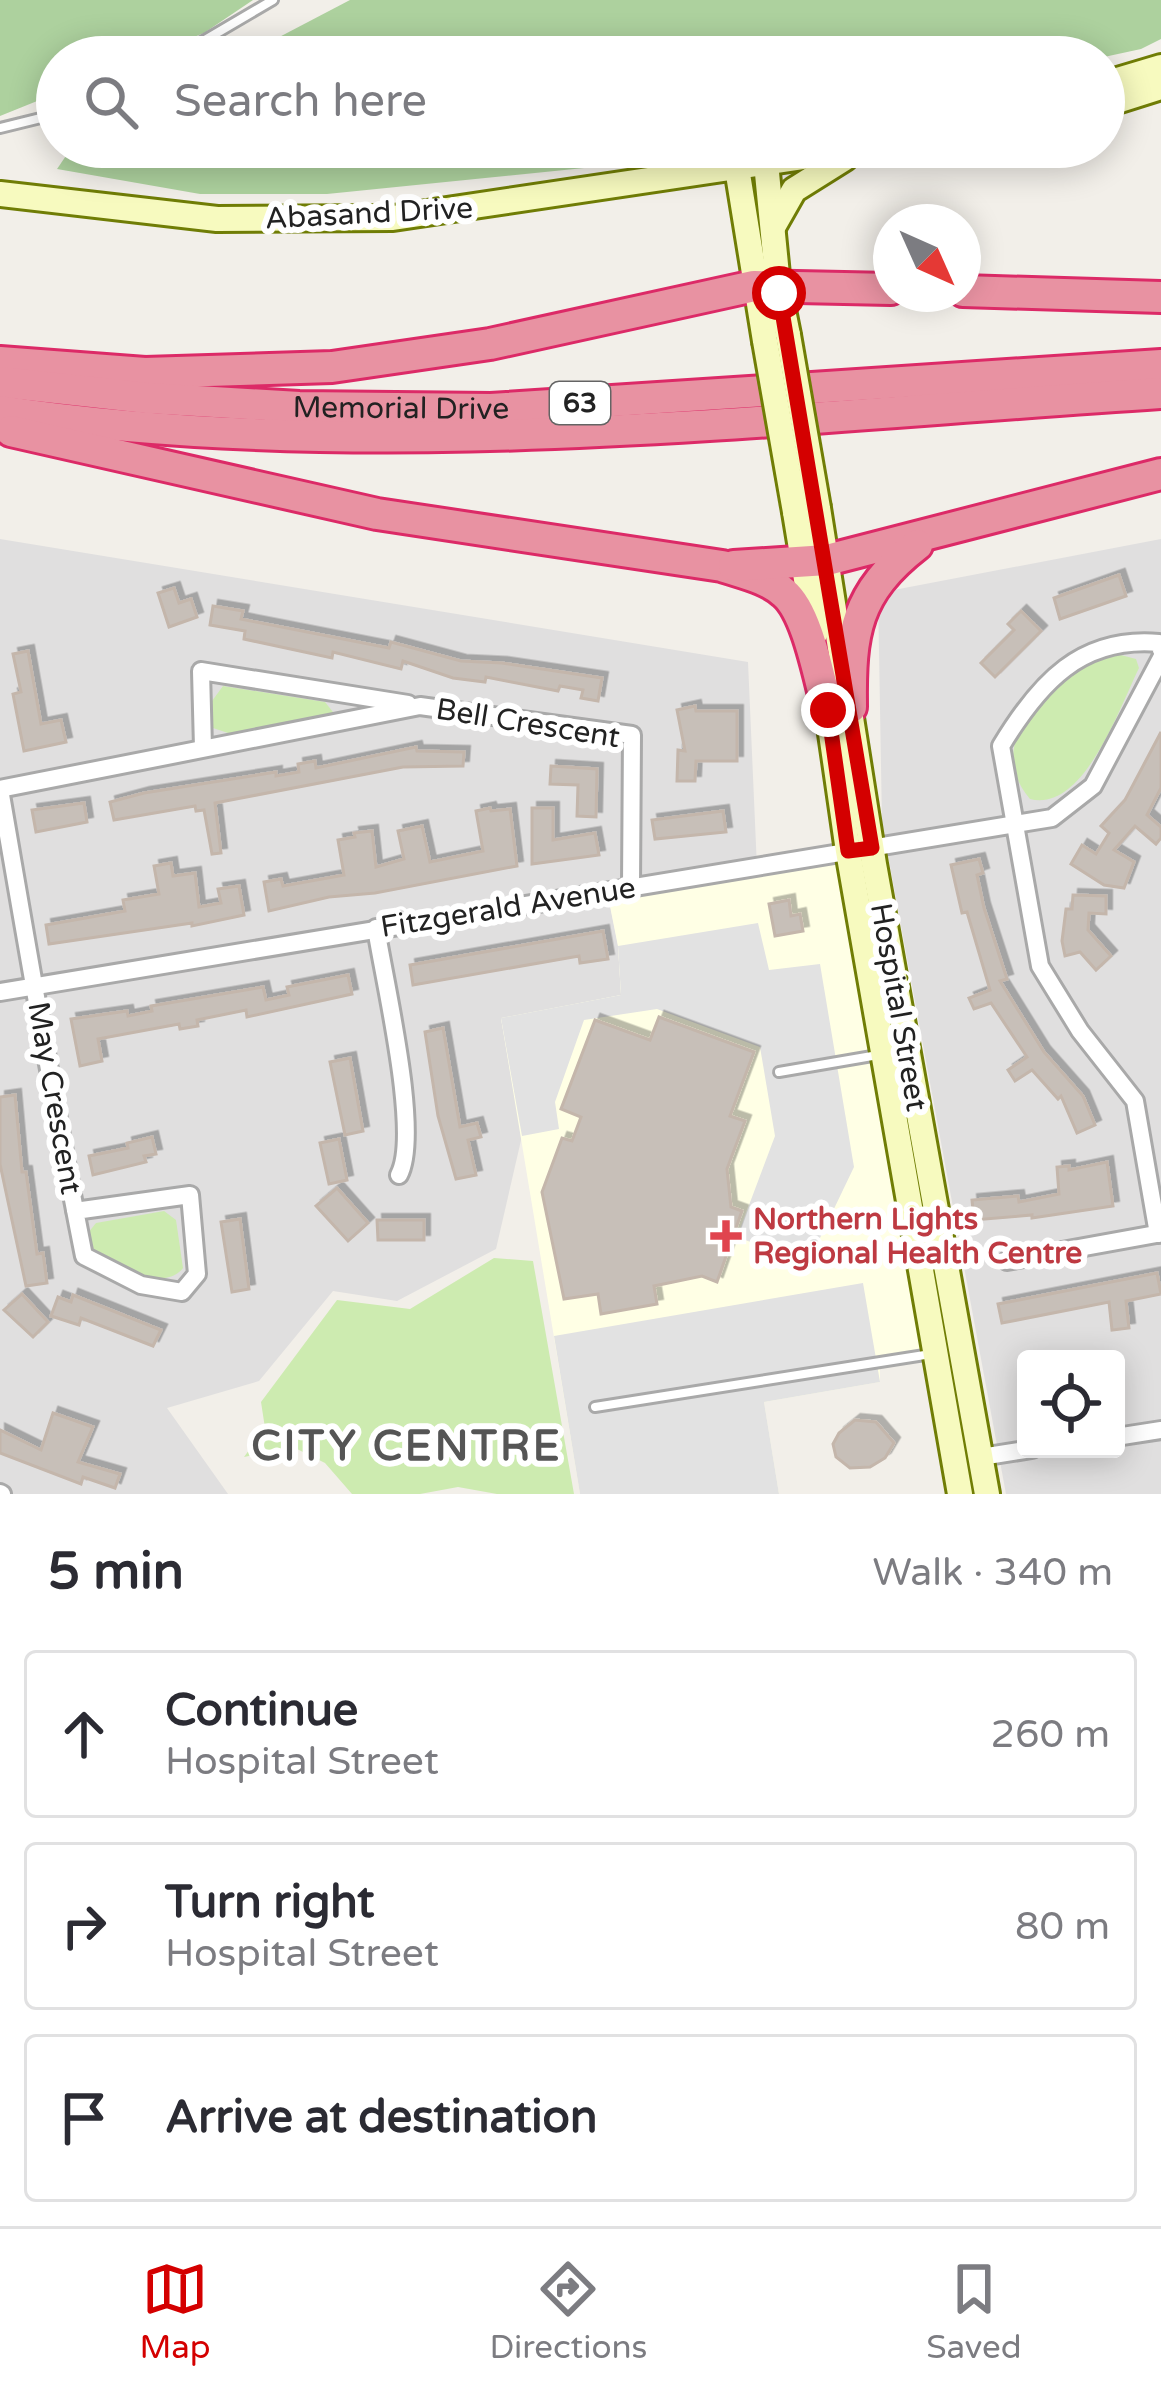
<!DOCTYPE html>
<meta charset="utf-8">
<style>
:root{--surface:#fff;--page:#f2f2f3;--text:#2b2b33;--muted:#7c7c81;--line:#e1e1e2;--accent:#d40000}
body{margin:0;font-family:"Varela Round",sans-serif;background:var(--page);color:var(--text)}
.controls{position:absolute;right:36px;bottom:36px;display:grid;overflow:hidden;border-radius:12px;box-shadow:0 6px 30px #0003}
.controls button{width:108px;height:108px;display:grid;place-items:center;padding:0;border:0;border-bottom:3px solid var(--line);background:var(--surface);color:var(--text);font:60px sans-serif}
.compass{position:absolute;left:873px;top:204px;width:108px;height:108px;border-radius:50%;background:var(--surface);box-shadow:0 6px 30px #0003;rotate:135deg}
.stop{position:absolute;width:36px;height:36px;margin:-27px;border:9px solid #d40000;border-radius:50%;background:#fff}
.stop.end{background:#d40000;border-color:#fff;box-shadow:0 3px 12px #0008}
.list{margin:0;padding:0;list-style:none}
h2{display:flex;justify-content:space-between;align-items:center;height:156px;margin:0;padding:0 48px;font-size:51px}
h2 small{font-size:39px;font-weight:400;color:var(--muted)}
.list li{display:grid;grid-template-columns:78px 1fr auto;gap:36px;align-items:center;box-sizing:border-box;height:168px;margin:0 24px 24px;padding:0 24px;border:3px solid var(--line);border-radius:12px}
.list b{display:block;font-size:45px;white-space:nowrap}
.list p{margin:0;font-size:39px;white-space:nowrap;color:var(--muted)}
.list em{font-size:39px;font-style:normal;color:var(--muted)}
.icon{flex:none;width:66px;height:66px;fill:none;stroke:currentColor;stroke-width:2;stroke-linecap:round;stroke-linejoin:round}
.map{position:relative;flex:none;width:1161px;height:1494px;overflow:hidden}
.search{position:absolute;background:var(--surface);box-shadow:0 6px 30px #0003;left:36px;right:36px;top:36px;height:132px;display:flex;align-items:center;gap:30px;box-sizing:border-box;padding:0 42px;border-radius:66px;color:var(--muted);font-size:45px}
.sheet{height:732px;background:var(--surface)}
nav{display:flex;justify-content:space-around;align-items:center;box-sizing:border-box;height:168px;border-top:3px solid var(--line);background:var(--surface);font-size:33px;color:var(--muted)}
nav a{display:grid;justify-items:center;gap:6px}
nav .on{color:var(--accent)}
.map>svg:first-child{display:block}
.residential{fill:#e0dfdf;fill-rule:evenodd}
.education{fill:#ffffe5}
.grass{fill:#cdebb0}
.forest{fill:#add19e}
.parking{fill:#e2e2e2}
.building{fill:#c7bfb8;stroke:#c4b6ab;stroke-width:3;filter:url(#shadow)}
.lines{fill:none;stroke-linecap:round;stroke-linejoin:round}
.lane-casing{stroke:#a9a9a9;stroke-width:14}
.street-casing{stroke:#a9a9a9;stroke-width:22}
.secondary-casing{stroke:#707d05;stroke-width:30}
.highway-casing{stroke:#dc2a67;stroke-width:36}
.lane{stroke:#fff;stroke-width:8}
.street{stroke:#fff;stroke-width:16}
.secondary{stroke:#f7fabf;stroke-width:24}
.highway{stroke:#e892a2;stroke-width:30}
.secondary-bridge-casing{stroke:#707d05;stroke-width:30;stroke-linecap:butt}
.secondary-bridge{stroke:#f7fabf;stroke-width:24}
.route{stroke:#d40000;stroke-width:15}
.health-dot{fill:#e0444e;stroke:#fff;stroke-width:4.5}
.labels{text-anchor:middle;stroke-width:12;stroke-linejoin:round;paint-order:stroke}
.shield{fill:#fff;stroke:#646464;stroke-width:3}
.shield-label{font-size:27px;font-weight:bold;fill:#222}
.street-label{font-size:30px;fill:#222;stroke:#fff}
.health-label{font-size:30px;font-weight:bold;fill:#be3a42;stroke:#fff;text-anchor:start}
.district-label{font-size:42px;font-weight:bold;letter-spacing:3px;fill:#555;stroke:#fff}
</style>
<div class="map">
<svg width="1161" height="1494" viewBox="0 0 1161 1494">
<defs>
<filter id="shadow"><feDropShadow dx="5.5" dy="-5.5" stdDeviation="0" flood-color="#0004"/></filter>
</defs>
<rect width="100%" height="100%" fill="#f2efe9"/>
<g class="residential">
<polygon points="0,539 748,662 757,868 607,891 618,946 621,995 501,1019 522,1136 496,1249 397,1301 333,1291 259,1381 167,1408 228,1494 0,1494"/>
<path d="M1161,539v955h-155l-124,-671 -4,-230zM1026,1359h90v90h-90z"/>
</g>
<polygon class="education" points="848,851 934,1354 880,1362 880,1382 764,1402 779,1494 580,1494 501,1018 621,995 618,946 607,891"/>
<g class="grass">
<path d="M1117,654l19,5 3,9c-19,38 -55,145 -109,131 -31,-37 -15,-72 13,-102 9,-9 17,-22 28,-28 13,-7 31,-10 46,-15z"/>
<polygon points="223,686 325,702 333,712 330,717 234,735 213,728 212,701"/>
<path d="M164,1211l12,9 7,48c-18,25 -77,0 -94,-21l-1,-14 8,-10z"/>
<polygon points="494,1258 533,1261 574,1494 497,1494 458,1487 420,1494 352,1494 325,1463 293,1447 244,1457 265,1428 261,1402 337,1300 410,1309"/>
</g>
<g class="forest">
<polygon points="0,0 253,0 204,33 145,57 57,57 57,93 0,116"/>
<polygon points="350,0 1161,0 1161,39 1141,49 1104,57 241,57"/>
<polygon points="72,147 686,147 594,167 327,194 200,194 57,169"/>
</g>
<g class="parking">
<polygon points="758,923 769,970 820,964 854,1167 808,1263 737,1237 775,1136 760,1047 657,1009 584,1020 555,1102 559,1129 522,1136 501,1018 621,995 618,946"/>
<polygon points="863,1283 880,1382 764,1402 779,1494 580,1494 554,1336"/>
</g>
<g class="building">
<polygon points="1119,575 1126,596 1060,619 1054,598"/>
<polygon points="174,588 179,603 191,599 197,617 169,627 158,593"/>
<polygon points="213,606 243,611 241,619 389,648 391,642 461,661 502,663 602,678 598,701 581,698 583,690 560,686 558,691 486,677 485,682 453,678 403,661 401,669 333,652 332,658 244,639 245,631 210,625"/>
<polygon points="1021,611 1041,631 995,677 981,663 1014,630 1008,624"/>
<polygon points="28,651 41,724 61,720 66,742 24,751 13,694 21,692 13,654"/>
<polygon points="695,706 696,711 737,711 737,761 696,761 695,781 677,781 678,750 685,751 677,710"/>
<polygon points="1161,732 1161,788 1147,815 1161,827 1161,838 1156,844 1135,826 1114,850 1134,862 1124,888 1104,885 1071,864 1082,845 1096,854 1109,833 1101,826 1125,800"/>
<polygon points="416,747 417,751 464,752 463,766 403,767 215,803 221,853 212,854 204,810 196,811 195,806 114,820 110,802 144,793 276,772 276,776 299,772 298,764 315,761 316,768"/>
<polygon points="551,766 597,769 596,817 577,816 578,785 550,784"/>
<polygon points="84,803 87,822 36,832 32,810"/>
<polygon points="490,808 491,811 510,809 517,866 375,893 329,897 269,911 264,882 281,879 283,886 344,875 338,840 355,837 354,833 372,831 376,867 404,859 398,831 422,826 430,862 483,851 476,811"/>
<polygon points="532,808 553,808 553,840 595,833 599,855 532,864"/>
<polygon points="723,811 726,832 655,839 652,820"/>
<polygon points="979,859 983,873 977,875 984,908 1007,979 1000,981 1044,1052 1083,1096 1095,1125 1077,1133 1061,1096 1058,1099 1032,1070 1015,1081 1008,1070 1027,1057 991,1003 974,1009 969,998 990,990 967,912 962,913 951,865"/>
<polygon points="171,863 173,876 195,873 199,907 221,903 218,889 239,886 244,915 192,926 192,923 49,944 46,925 125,911 123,900 159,894 154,866"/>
<polygon points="1073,895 1106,896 1106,914 1089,913 1088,930 1111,956 1096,970 1080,952 1065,956 1062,941 1066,909 1072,909"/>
<polygon points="789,900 791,916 800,914 803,931 775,936 769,904"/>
<polygon points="603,931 608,959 580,963 579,956 413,985 410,965"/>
<polygon points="348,975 352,994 247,1017 246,1010 197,1020 198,1026 180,1029 179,1024 98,1039 102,1061 80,1066 71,1019 127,1011 128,1016 152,1011 151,1006 263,987 266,1000 289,995 287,987"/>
<polygon points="659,1017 754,1052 730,1116 745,1121 727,1169 731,1207 742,1211 717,1282 702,1276 654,1286 657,1304 601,1314 598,1294 564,1299 542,1192 562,1138 572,1141 581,1117 561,1109 595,1020 650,1040"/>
<polygon points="443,1028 460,1127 477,1123 481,1137 468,1140 476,1175 456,1179 438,1116 425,1032"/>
<polygon points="350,1058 363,1131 345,1135 330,1062"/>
<polygon points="15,1095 22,1172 26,1172 37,1254 43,1253 47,1283 26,1286 0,1164 0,1097"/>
<polygon points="152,1137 156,1154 144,1156 146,1162 93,1175 89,1156 128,1148 127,1143"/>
<polygon points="339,1139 347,1180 329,1184 320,1143"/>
<polygon points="1107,1162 1113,1206 1032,1218 1032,1215 974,1220 972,1200 1018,1196 1019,1202 1059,1194 1057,1167 1069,1166 1069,1170"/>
<polygon points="337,1188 368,1223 348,1241 316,1206"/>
<polygon points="240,1219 249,1289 232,1292 221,1222"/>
<polygon points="377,1220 424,1220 424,1240 378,1240"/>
<polygon points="1157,1273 1161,1294 1126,1301 1129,1328 1112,1330 1109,1302 1002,1323 998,1304"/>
<polygon points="22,1294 48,1322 33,1337 4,1310"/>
<polygon points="73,1295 161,1330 153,1346 81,1318 79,1325 51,1316 58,1297 71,1302"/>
<polygon points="53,1413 93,1427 78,1462 120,1474 115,1488 83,1477 81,1484 0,1453 0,1430 41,1450"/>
<polygon points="855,1420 876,1422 894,1443 885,1458 870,1467 850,1468 836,1457 833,1444 839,1433"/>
</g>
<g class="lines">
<defs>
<g id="lane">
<polyline points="176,57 273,0"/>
<polyline points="0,128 57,114"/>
<polyline points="779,1072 878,1055"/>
<polyline points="595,1407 931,1354"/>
</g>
<g id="street">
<polyline points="203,748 201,671 408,704"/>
<path d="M0,789c27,156 53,312 84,467l57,29 41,7 15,-18 -7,-79 -115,16"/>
<polyline points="0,789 420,706 632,735 631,887"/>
<path d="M376,928c8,52 45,206 23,247"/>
<polyline points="0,992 1052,818 1093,786 1161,658"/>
<path d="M1158,1234l-23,-133 -55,-70 -40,-65 -39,-220c38,-63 80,-110 158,-103l2,7"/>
<polyline points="1007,1261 1161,1233"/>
<polyline points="1116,1437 1161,1430"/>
<polyline points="981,1457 1032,1449"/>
<polyline points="0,1493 2,1494"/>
</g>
<g id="secondary">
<polyline points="1104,84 1161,67"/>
<polyline points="1104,105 1161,87"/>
<polyline points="766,163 778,285 788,335"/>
<polyline points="737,168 765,341"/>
<polyline points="0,194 217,219 393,218 871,147"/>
<polyline points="773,227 794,190 845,158"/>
<polyline points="818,508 874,864 987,1494"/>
<polyline points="795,512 815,634"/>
<polyline points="825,692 848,851 960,1494"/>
</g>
<g id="highway">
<polyline points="963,291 1161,297"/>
<polyline points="0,362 145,373 332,367 490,344 754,286 891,289"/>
<path id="s1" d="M0,382l147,16 152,9 192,2 670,-44"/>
<path d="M0,411c376,56 783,6 1161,-18"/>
<path d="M11,431l366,83 345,52c20,7 46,12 62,27 24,20 35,86 44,117"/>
<polyline points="734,566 827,560 1161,474"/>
<path d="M851,707c-1,-74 4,-114 66,-162"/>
</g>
</defs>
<use href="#lane" class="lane-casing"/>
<use href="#street" class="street-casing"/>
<use href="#secondary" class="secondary-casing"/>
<use href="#highway" class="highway-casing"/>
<use href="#lane" class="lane"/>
<use href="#street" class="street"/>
<use href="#secondary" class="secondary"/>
<use href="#highway" class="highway"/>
<defs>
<g id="secondary-bridge">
<polyline points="788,335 818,508"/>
<polyline points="765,341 795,512"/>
</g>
</defs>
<use href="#secondary-bridge" class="secondary-bridge-casing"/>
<use href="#secondary-bridge" class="secondary-bridge"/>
</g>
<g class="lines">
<polyline class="route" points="779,293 872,848 848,851 828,710"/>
</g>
<path class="health-dot" d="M720 1218h12v12h12v12h-12v12h-12v-12h-12v-12h12z"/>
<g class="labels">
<rect class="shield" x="550" y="382" width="60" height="42" rx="9"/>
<g class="shield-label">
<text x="580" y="412">63</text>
</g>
<g class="street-label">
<text transform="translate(369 213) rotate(-3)" y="10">Abasand Drive</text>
<text dy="10" stroke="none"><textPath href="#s1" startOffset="402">Memorial Drive</textPath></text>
<text transform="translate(528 723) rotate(9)" y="10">Bell Crescent</text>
<text transform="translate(508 907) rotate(-9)" y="10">Fitzgerald Avenue</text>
<text transform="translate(899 1007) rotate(80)" y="10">Hospital Street</text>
<text transform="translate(55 1098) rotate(80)" y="10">May Crescent</text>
</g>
<g class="health-label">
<text x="753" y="1229">Northern Lights<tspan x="753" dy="34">Regional Health Centre</tspan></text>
</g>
<g class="district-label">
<text x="407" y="1460">CITY CENTRE</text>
</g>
</g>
</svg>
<div class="controls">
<button><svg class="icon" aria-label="locate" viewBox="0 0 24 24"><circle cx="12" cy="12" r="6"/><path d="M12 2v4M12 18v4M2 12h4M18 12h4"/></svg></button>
</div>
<svg class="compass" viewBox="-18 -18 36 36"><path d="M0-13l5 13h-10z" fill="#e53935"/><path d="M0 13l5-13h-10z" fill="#7c7c81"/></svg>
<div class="stop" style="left:779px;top:293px"></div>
<div class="stop end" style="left:828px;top:710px"></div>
<div class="search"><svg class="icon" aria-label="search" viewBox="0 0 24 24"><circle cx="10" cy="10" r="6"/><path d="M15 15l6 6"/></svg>Search here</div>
</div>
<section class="sheet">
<h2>5 min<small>Walk · 340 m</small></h2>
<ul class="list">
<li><svg class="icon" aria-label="ahead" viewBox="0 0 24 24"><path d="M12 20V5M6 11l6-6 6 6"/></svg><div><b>Continue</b><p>Hospital Street</p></div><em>260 m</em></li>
<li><svg class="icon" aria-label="right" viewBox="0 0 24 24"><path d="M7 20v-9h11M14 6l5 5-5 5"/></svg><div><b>Turn right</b><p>Hospital Street</p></div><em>80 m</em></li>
<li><svg class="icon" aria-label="arrive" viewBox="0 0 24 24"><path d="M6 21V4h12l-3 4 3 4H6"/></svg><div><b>Arrive at destination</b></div></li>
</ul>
</section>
<nav>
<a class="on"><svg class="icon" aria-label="map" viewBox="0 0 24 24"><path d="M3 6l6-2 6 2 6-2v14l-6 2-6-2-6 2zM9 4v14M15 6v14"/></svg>Map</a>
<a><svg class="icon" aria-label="directions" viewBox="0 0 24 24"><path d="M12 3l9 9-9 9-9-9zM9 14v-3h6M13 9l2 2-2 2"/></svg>Directions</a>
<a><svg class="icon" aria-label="saved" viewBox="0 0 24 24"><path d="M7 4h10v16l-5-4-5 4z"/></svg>Saved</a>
</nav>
